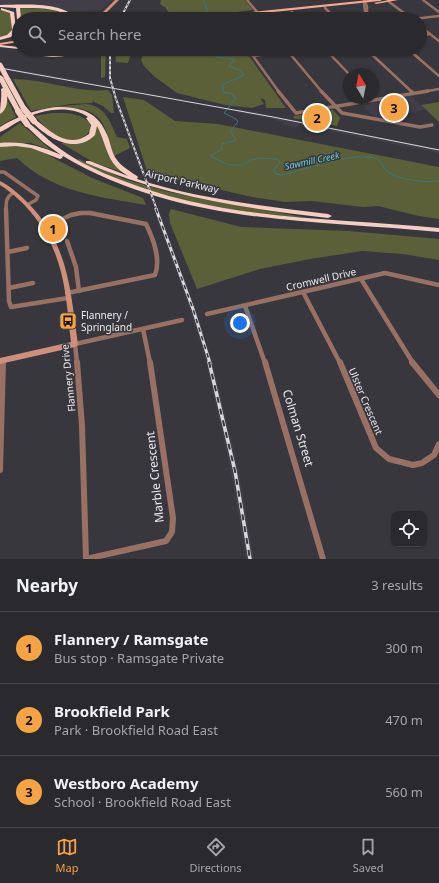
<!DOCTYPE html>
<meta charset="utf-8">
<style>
:root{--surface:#2a292e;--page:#36353a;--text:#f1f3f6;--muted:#a5a6aa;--line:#46454a;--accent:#f5a345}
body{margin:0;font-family:"Noto Sans",sans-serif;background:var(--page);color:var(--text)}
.controls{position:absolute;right:12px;bottom:12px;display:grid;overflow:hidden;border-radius:8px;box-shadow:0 1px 3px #0004}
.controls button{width:36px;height:36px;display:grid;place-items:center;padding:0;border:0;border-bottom:1px solid var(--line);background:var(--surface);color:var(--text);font:20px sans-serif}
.compass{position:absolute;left:343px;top:68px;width:36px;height:36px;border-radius:50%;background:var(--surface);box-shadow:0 1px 3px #0004;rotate:350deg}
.you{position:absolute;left:240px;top:323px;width:14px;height:14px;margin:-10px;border:3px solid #fff;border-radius:50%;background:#1a73e8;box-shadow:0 0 0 6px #1a73e833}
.badge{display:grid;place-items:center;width:26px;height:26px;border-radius:50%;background:var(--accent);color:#111;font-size:13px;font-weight:700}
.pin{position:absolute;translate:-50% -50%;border:2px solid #fff;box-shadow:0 1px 4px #0006}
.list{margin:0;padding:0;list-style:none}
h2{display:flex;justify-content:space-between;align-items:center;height:52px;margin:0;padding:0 16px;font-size:17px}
h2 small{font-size:13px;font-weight:400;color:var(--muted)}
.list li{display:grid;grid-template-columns:26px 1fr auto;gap:12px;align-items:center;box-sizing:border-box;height:72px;padding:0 16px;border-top:1px solid var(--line)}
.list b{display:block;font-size:15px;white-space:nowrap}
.list p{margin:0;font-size:13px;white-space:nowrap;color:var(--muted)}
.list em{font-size:13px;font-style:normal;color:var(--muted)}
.icon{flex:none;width:22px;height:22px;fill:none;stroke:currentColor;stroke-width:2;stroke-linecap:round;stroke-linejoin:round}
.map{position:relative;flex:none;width:439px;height:559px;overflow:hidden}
.search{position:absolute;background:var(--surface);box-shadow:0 1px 3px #0004;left:12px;right:12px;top:12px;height:44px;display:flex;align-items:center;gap:10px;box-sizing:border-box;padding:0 14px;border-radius:22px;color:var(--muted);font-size:15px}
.sheet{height:268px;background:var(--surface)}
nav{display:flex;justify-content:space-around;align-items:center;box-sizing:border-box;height:56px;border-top:1px solid var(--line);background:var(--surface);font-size:11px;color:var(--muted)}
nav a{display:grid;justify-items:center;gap:2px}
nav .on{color:var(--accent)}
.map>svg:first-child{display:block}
.built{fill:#413e4a}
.green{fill:#5b6039}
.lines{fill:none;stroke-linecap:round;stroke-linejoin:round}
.stream{stroke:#3d777b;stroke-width:1}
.street-far3{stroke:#987164;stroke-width:2.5}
.street-far2{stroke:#987164;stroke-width:3.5}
.street-far1{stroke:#987164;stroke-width:4.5}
.street{stroke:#987164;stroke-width:6}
.secondary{fill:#ce907b;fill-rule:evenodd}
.primary{fill:#f7a78d;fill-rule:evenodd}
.highway{fill:#f6cec1;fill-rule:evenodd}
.tram{stroke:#d8d7db;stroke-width:1}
.rail-far2-casing{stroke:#d8d7db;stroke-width:2}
.rail-far1-casing{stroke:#d8d7db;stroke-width:3}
.rail-casing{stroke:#d8d7db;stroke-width:3.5}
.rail-far2{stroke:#38373d;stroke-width:1;stroke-dasharray:2.5;stroke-linecap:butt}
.rail-far1{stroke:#38373d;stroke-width:1.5;stroke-dasharray:4.5;stroke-linecap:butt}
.rail{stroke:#38373d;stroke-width:2;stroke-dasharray:6;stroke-linecap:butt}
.highway-bridge-far1{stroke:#f6cec1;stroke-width:5}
.highway-bridge{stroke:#f6cec1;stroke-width:6}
.labels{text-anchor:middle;stroke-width:3;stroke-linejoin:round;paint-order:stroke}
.far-water-label{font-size:9px;font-style:italic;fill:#72d1d8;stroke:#38373d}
.street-label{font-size:10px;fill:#ebeaee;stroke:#38373d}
.poi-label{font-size:10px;fill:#ebeaee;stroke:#38373d;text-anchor:start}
.near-street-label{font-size:12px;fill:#ebeaee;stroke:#38373d}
</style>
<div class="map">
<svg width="439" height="559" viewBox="0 0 439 559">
<rect width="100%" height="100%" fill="#38373d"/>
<g class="built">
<polygon points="0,0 113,0 101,10 70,11 51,8 0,5"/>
<polygon points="7,68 43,74 84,81 82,83 9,71"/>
<polygon points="411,96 426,110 395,115 400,121 373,116 363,105"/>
<polygon points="238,109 439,149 439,153 299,125 297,128 288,126 273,119 236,112"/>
<polygon points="153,208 158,208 196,310 212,361 239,472 254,559 246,559 231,472 206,361 190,310"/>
</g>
<g class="green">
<polygon points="161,0 245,0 253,10 212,15 208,11 210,15 170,14 165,7 160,4"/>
<path d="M19,8c19,1 38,-1 53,11h-52z"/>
<polygon points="0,9 11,13 12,31 7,36 0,37"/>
<polygon points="95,49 106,49 105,77 101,78 101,54"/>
<polygon points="115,49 130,49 131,54 128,63 116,62"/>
<polygon points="145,49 244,49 286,108 266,108 265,100 260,98 264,104 252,108 225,105 177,93 155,77 144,66 141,60"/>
<path d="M13,79c32,0 63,14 95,11l4,5 2,18h-3l-8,-7 -11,-5 1,2 -23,1 -39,7z"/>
<polygon points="123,97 144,100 175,121 218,124 439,167 439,219 419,216 378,206 363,207 312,201 285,202 252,197 160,176 147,171"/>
<polygon points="6,101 8,101 16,117 0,126 0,114"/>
<polygon points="439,102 439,122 421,105"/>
<path d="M86,104c19,2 24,17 31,33l10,2 3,9 -16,8c-4,-10 -6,-22 -11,-32 -13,-23 -48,-16 -68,-13l18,-4z"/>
<polygon points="333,110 340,118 337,126 293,118 294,116"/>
<path d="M52,113c12,0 30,-1 38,11v7c-19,22 -42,0 -55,-15z"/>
<polygon points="20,123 51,150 31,143 0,144 0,137"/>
<polygon points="95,124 99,126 108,156 124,173 93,162 61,143 73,143 90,138"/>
<path d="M19,145l10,2 17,7 46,24 51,20 3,7c-46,-8 -94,-13 -129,-47l-17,3v-15z"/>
<path d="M79,159l45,20 45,13 139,26c-82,-6 -157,-19 -231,-58z"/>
<polygon points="171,209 241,227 349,231 439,239 439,260 403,254 362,251 310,259 260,269 197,289 170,223 169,214"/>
</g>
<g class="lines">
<g class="stream">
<polyline points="203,0 208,12"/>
<path d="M230,49l-2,5 -12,1v2l19,2 -6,7 10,4 5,5 -22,10 2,8h6l6,5 -12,15 12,6 2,3 -8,9 6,9 -14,4v5l-12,7 19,9h14l8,-5 9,-2 17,1 3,3 -6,8 2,4 7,1c23,-6 68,-23 91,-17 9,2 8,10 14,14 11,8 38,11 51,9"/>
</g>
<g class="street-far3">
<polyline points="247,0 263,19"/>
<polyline points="364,0 367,6 367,13"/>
<polyline points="423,0 439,12"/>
<polyline points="388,1 412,19"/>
<polyline points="364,4 365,11 374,19"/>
<polyline points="325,8 336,19"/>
<polyline points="292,12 298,19"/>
<polyline points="413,19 439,16"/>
<polyline points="420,26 439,41"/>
<polyline points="420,36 430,34"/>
<polyline points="248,49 279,92"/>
<polyline points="286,49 322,92"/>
<polyline points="325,49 349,74"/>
<polyline points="366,49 412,92"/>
<polyline points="408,49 439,76"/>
<polyline points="253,56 305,49"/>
<polyline points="422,92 439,89"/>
</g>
<g class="street-far2">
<polyline points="278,91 296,113 428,91"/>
<polyline points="321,91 342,113 420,127 432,125"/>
<polyline points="411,91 413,93"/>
<polyline points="0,172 4,172 38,196 36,200 27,205"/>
<path d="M6,210c0,-8 0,-13 7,-17"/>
</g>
<g class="street-far1">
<polyline points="6,209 9,301 11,307 68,298"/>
<path d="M45,227l26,-12 10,-2h9l56,11c7,14 15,36 9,51l-88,18"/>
<polyline points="67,241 76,267 79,291"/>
<polyline points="8,252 27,248"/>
<polyline points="361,279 413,363"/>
<polyline points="9,288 33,283"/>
<polyline points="303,292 340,363"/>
<polyline points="245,306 265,363"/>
<polyline points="207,314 385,273 439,285"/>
<polyline points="143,329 150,363"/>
<polyline points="3,363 3,360"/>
<polyline points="77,363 75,344 182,320"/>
</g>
<g class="street">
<polyline points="77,362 82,426 86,559"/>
<polyline points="265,362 323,559"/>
<polyline points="340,362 376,448 389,459 413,465 422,463 434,455 439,444"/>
<polyline points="412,362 439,395"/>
<polyline points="0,470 3,362"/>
<polyline points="86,559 166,541 172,532 173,518 150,362"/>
</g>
<g class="secondary">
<polygon points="115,0 119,0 100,19 96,19"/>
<path d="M0,181c10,5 19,13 27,21 42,42 43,87 51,142l-1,2 -2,1 -75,17v-6l71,-16c-3,-23 -4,-47 -10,-70 -9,-36 -30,-67 -61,-87z"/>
</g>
<g class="primary">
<polygon points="369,0 382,0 380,1 206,19 192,19 194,18"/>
<polygon points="389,0 398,0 376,4 374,3"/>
<polygon points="19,40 19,42 0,45 0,43"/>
</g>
<g class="highway">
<path d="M0,5c23,0 61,-4 77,14h-5c-13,-12 -35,-11 -52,-11l1,11h-2v1l-2,-1 -1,-11 -16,-1z"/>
<polygon points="1,8 14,12 16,30 11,37 0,40 0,37 7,35 12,30 10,13 1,10"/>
<polygon points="0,45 19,47 19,49 21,49 19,49 0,47"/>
<path d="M22,49c11,0 22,5 34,5 9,0 16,-5 24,-5 -14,12 -43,9 -58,0z"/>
<path d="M0,75l3,2 18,34 -1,1h-4l-9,-16c1,6 -1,15 -7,18 0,-9 2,-16 1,-25l2,-1 -3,-6z"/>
<polygon points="5,77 10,78 27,109 26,110 21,109 4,78"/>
<path d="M56,107c25,0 42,4 52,30 3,8 4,17 9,23 5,7 13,11 20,16l1,1 -1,2c61,20 127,27 191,35l4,2 -4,2c-85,-10 -162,-21 -242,-55v-2h4l38,15c-23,-14 -20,-29 -31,-50l-2,9c-20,20 -48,3 -64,-14l3,-2 2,1c17,13 32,29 53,14l2,-9 -5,-7 2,-1c-19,-13 -48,-7 -66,3 -8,3 -14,9 -22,12v-5c18,-11 35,-17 56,-20z"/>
<path d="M27,122c6,3 21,18 28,23 17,13 36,23 56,31 25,10 51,19 78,25 81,19 167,19 250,27v4c-127,-12 -263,-8 -376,-76l-1,2 -2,1 -29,-11 -15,-2 -16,1v-4c22,-2 41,3 61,12l-18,-13 -19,-18z"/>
</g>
<polyline class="tram" points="0,68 273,117 439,150"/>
<defs>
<g id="rail-far2">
<polyline points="120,19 130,0"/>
<polyline points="110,49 110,78 116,99 157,210"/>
</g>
<polyline id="rail-far1" points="156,209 193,309 210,363"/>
<polyline id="rail" points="209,362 235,471 250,559"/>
</defs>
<use href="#rail-far2" class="rail-far2-casing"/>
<use href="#rail-far1" class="rail-far1-casing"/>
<use href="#rail" class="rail-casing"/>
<use href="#rail-far2" class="rail-far2"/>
<use href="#rail-far1" class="rail-far1"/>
<use href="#rail" class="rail"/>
<polyline class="highway-bridge-far1" points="0,65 7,78"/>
<g class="highway-bridge">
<polyline points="24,109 34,121"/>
<polyline points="18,111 27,124"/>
</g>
</g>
<defs>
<symbol id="bus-square" viewBox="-11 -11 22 22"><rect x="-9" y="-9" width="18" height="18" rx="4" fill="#f5a345" stroke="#38373d"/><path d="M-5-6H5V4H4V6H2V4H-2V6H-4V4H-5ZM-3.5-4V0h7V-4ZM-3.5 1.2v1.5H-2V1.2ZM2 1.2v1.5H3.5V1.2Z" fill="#111"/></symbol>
</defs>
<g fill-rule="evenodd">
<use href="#bus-square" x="58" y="311" width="20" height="20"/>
</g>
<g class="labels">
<g class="far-water-label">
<text transform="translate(312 161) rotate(-12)" y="3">Sawmill Creek</text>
</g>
<g class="street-label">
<text transform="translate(182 181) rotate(13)" y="4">Airport Parkway</text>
<text transform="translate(321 279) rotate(-13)" y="4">Cromwell Drive</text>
<text transform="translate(68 378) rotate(-96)" y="4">Flannery Drive</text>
<text transform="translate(366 401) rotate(67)" y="4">Ulster Crescent</text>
</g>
<g class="poi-label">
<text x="81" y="319">Flannery /<tspan x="81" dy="12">Springland</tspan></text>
</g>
<g class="near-street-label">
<text transform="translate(298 428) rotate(73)" y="4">Colman Street</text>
<text transform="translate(155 477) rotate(-96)" y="4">Marble Crescent</text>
</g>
</g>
</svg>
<div class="controls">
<button><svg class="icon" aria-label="locate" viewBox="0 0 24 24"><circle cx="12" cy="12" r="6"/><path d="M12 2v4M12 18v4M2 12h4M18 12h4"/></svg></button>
</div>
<svg class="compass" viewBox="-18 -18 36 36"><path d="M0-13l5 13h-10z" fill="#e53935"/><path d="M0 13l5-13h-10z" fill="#a5a6aa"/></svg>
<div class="you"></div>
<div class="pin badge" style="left:53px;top:229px">1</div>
<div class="pin badge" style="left:317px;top:118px">2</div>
<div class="pin badge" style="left:394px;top:108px">3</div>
<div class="search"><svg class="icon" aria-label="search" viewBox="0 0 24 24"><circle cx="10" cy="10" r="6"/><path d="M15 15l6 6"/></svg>Search here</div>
</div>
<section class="sheet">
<h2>Nearby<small>3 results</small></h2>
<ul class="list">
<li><span class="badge">1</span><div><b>Flannery / Ramsgate</b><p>Bus stop · Ramsgate Private</p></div><em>300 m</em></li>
<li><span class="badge">2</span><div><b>Brookfield Park</b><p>Park · Brookfield Road East</p></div><em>470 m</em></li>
<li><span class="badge">3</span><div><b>Westboro Academy</b><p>School · Brookfield Road East</p></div><em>560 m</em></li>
</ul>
</section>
<nav>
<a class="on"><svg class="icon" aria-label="map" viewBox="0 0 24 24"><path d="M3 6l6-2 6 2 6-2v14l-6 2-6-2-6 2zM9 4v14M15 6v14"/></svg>Map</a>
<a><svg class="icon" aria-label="directions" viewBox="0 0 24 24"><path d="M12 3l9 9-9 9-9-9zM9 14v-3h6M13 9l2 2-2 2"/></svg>Directions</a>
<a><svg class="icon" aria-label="saved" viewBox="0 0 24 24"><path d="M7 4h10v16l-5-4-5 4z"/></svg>Saved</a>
</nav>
